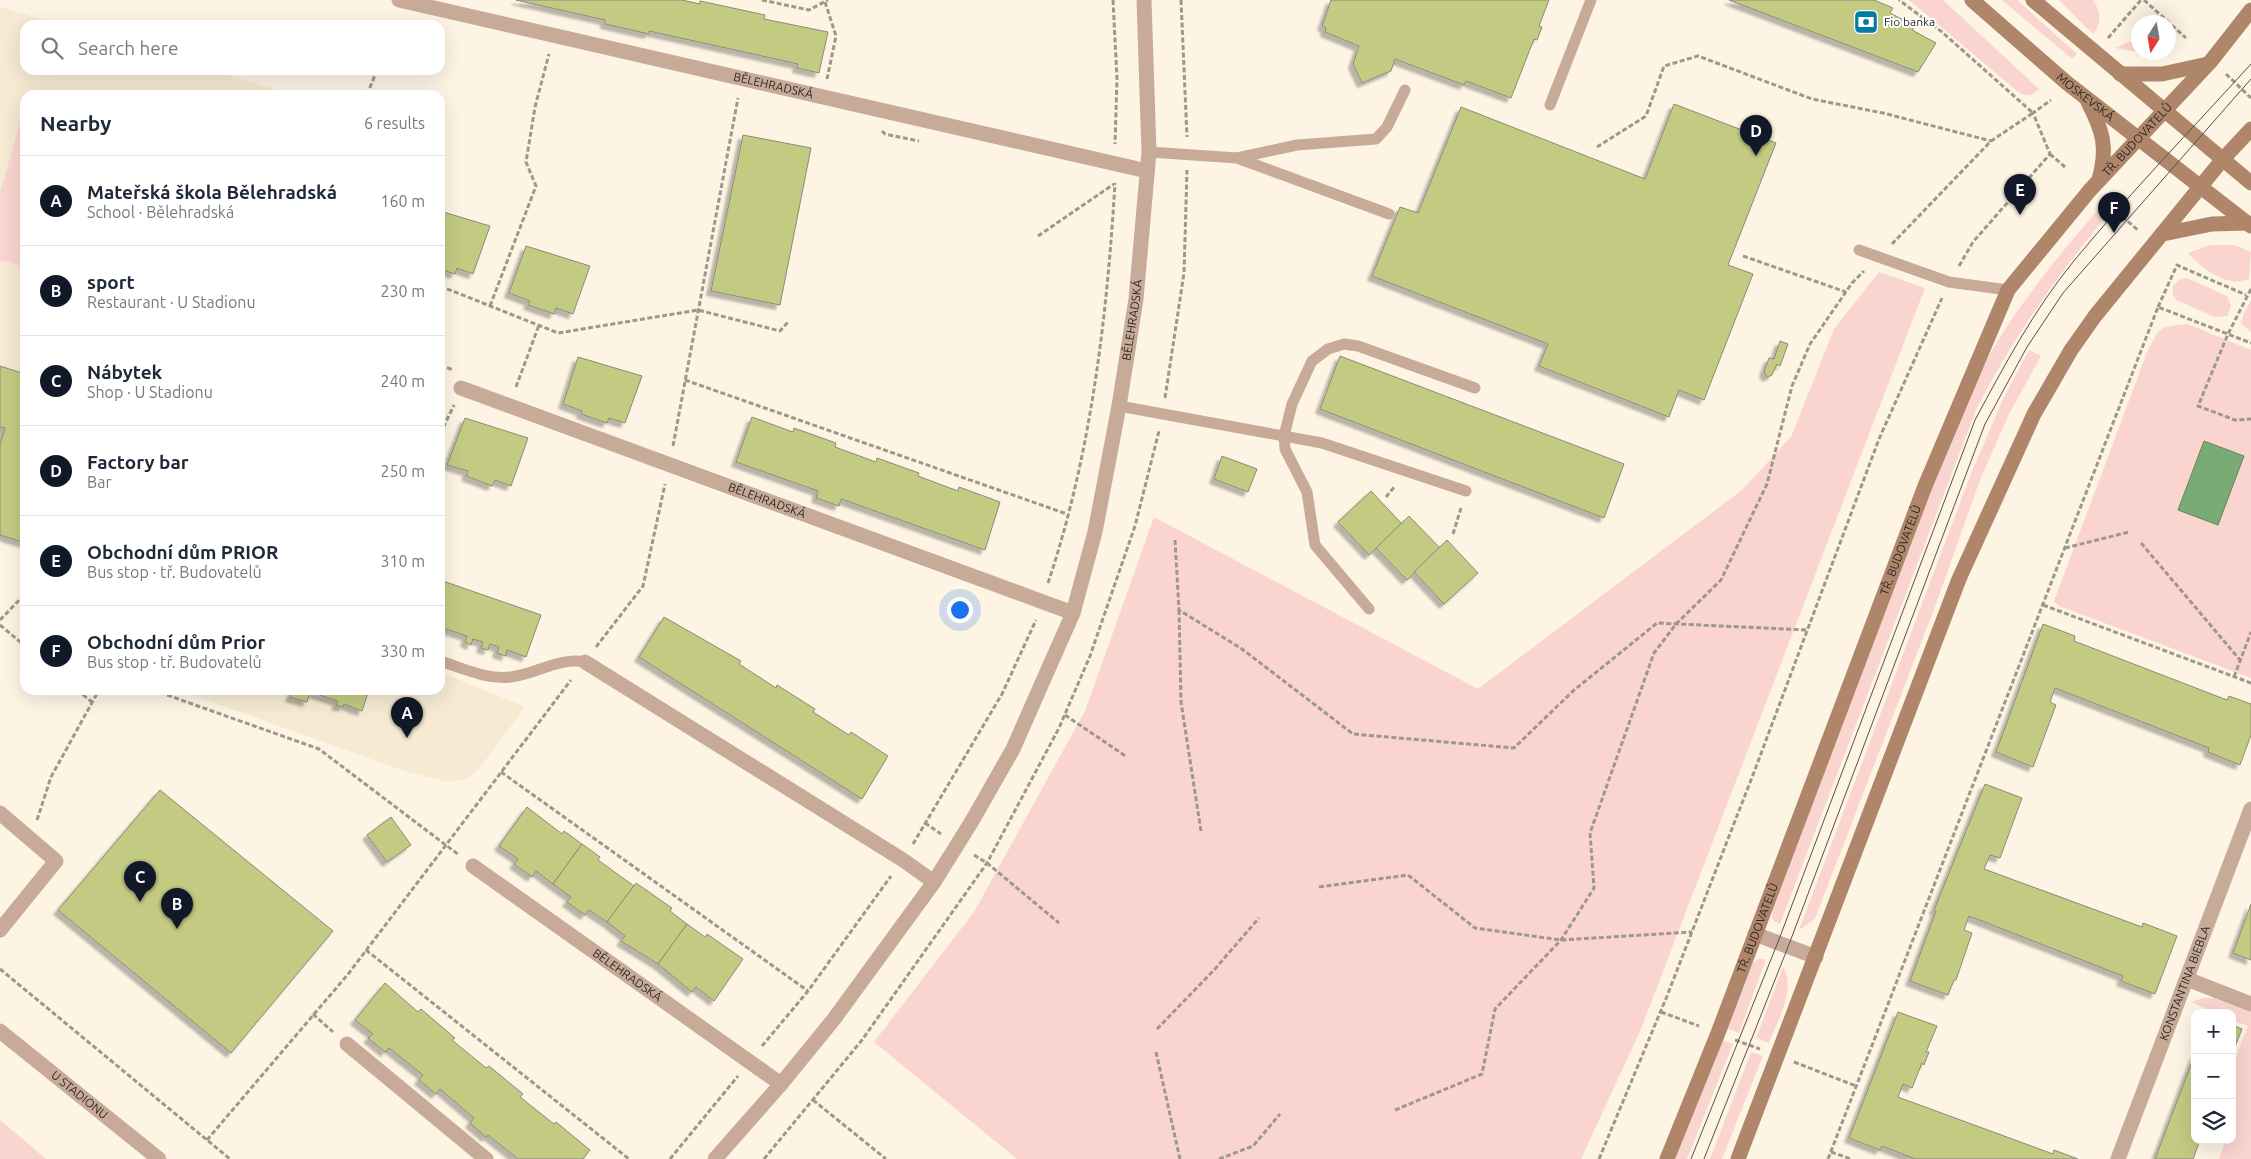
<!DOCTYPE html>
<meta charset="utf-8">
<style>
:root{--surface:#fff;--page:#f2f2f3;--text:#1f2937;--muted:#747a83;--line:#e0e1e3;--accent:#111827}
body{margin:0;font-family:Ubuntu,sans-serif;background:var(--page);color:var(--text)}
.controls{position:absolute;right:15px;bottom:15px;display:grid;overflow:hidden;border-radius:10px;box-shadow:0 5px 20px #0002}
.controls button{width:45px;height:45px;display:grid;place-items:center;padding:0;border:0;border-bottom:1px solid var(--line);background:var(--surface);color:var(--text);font:25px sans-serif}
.compass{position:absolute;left:2131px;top:15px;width:45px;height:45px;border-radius:50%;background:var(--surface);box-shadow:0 5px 20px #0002;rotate:191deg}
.you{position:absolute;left:959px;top:609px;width:18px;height:18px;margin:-12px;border:4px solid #fff;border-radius:50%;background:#1a73e8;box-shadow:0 0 0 8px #1a73e833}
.badge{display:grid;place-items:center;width:32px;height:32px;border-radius:50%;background:var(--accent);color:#fff;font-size:16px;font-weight:700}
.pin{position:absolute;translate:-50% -41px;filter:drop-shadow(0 1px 2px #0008)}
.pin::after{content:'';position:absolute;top:26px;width:18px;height:15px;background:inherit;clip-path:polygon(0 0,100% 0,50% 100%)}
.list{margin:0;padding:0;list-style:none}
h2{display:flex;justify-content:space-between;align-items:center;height:65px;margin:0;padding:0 20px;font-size:21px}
h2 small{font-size:16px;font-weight:400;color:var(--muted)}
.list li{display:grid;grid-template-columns:32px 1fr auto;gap:15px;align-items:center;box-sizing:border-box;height:90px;padding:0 20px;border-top:1px solid var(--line)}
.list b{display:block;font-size:19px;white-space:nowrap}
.list p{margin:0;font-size:16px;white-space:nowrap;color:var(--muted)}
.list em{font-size:16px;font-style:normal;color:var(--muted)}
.icon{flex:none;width:28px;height:28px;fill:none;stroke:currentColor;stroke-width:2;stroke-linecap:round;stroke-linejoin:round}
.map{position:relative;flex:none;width:2251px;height:1159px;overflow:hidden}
.search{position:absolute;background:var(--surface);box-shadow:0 5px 20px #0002;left:20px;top:20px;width:425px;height:55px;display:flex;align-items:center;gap:12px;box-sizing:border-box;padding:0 18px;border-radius:15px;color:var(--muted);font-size:19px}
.panel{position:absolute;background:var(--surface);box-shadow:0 5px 20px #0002;left:20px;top:90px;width:425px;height:605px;border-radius:15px}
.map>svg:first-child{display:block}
.built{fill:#f6ead3}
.green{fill:#fad5d0}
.water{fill:#7aab74;stroke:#63845c}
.building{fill:#c3ca82;stroke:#898b7b;filter:url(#shadow)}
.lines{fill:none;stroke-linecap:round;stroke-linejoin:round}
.path{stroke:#9e988c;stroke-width:3;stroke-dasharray:5 2.5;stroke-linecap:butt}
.lane{stroke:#c7ab98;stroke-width:11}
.street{stroke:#c7ab98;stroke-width:15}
.secondary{stroke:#af866a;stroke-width:15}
.tram{stroke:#56524a;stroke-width:1}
.labels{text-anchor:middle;stroke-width:4;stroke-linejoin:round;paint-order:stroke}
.poi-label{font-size:12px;fill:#2d2a24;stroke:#fff;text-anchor:start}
.street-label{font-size:12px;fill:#2d2a24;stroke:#fff}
</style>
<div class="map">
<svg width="2251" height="1159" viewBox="0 0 2251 1159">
<defs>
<filter id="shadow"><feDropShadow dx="-4.5" dy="4.5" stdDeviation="1" flood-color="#0004"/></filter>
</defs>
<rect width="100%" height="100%" fill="#fdf4e4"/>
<g class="built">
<polygon points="0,7 61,25 25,25 25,70 210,70 293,95 25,95 25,543 0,535"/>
<polygon points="440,672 525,707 479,769 467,779 447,782 407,772 179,690 440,690"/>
</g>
<g class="green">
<path d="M1909,0h34l96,89c-8,8 -13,8 -22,2z"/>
<polygon points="2002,0 2017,0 2077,54 2072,59"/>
<path d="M2059,0h34c8,12 9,22 0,34z"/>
<polygon points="2138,41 2138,52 2115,48 2129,42"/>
<polygon points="22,116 25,116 25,267 0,260 0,193"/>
<path d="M2100,207l8,7c-51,62 -96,125 -132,196l-196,514 -6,-3 -2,-3 1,-10 178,-471c16,-35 30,-71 51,-103 29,-45 63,-86 98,-127z"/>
<path d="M2210,245h24l17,7 -2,27c-23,9 -46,-10 -61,-26z"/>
<polygon points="1879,272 1925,288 1641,1029 1581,1159 1017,1159 874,1042 974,912 1085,711 1154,517 1478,689 1742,490 1791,437 1834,329"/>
<polygon points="2187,278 2227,296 2231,306 2227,316 2215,317 2176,300 2173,295 2173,286 2180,279"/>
<polygon points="2251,301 2251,332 2241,323 2244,313"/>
<path d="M2188,324l63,26v328l-192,-72 -5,-5 92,-246c12,-26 12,-29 42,-31z"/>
<polygon points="2029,350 2041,356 2009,414 1980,480 1936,604 1815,919 1799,930 1972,471 2004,397"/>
<polygon points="1758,959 1766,959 1739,1033 1726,1028 1748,967"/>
<path d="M1783,967c14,23 -6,54 -14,76l-13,-5z"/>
<polygon points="2203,998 2215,998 2251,1012 2251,1159 2219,1159 2226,1140 2232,1140 2232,1067 2248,1026 2232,1020 2232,1013 2216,1013 2191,1002"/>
<polygon points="1722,1040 1733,1044 1687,1159 1674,1159"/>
<polygon points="1751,1052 1763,1056 1722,1159 1710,1159"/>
<polygon points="0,1120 46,1159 0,1159"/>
</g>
<polygon class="water" points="2204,441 2244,456 2218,525 2178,510"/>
<g class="building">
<polygon points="516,0 682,0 700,4 700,1 765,15 764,19 828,32 819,73 797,68 798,64 649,31 649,34 605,24 605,20"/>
<polygon points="1331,0 1549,0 1539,26 1542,27 1537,40 1534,39 1511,98 1466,81 1464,85 1395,59 1391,71 1362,83 1353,64 1359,46 1325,32 1326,28 1322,26"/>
<polygon points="1729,0 1874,0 1893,8 1890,13 1915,26 1912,30 1936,43 1918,72"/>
<polygon points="1674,104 1776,143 1728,265 1753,274 1704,400 1679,390 1669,417 1539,366 1548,344 1372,276 1400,207 1418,213 1461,107 1645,179"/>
<polygon points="743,135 811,148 780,305 711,291"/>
<polygon points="440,211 490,226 473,274 457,268 455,274 440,269"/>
<polygon points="526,246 590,266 573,314 556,308 554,314 528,305 530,301 509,293"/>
<polygon points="1780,341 1788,344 1780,366 1777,364 1772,375 1767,377 1764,372 1769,358 1774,359"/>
<polygon points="1340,356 1624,464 1604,518 1320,409"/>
<polygon points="578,357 642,376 625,423 609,418 607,423 581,414 582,411 563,404"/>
<polygon points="0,366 25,374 25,543 0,535 0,445 5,428 0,427"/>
<polygon points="752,417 793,432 794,428 836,443 835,447 876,462 877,458 919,473 918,476 958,491 959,487 1000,502 985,550 841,499 839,506 816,498 818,491 736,462"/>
<polygon points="465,418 528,438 511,486 495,480 492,486 466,476 468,471 447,465"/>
<polygon points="1222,456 1257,469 1248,492 1214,479"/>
<polygon points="1371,491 1402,524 1369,555 1338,522"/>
<polygon points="1409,516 1440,548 1407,580 1376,548"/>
<polygon points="1447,540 1478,573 1444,604 1414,572"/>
<polygon points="440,580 541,615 526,657 507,650 506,656 497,653 499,647 490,644 488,650 481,648 483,642 473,639 471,645 465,642 467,636 440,627"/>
<polygon points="664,617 741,661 739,664 776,688 777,685 815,709 813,712 849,735 851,732 888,756 862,799 639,657"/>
<polygon points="2043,624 2075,636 2074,641 2227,700 2229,696 2251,704 2251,735 2240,765 2208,752 2209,748 2055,688 2050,702 2056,705 2033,767 1996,752"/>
<polygon points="293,690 369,690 362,711 344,704 343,707 336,705 338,701 310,692 307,702 290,697"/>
<polygon points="1985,784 2022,798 2000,858 1990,855 1984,869 2142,927 2143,923 2177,936 2155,994 2121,981 2123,976 1969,916 1964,930 1972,933 1956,980 1954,980 1948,995 1910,981 1936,911 1934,910"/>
<polygon points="160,790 333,931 231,1053 58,910"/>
<polygon points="527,807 562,834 564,831 582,844 553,884 536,871 532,877 514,864 518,859 499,846"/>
<polygon points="391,817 411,845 387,862 367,835"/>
<polygon points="582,844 600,857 598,860 634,886 607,922 589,910 585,915 567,902 571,897 553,884"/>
<polygon points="636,883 672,908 670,911 687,924 658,964 621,941 625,936 607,922"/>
<polygon points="2251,904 2251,960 2233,953"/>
<polygon points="687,924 705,937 707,934 743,959 714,1001 696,987 692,992 658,964"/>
<polygon points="385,983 418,1012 421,1009 455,1038 452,1040 486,1068 489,1066 523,1094 520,1097 554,1124 556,1122 590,1150 583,1159 518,1159 488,1135 486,1137 470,1123 474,1118 440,1089 436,1094 419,1080 423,1075 389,1048 385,1052 368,1038 373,1034 355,1020"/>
<polygon points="1898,1012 1937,1026 1926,1052 1929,1052 1924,1065 1922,1063 1912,1088 1903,1084 1898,1097 2053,1154 2054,1150 2078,1159 1915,1159 1882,1146 1880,1150 1849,1138"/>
<polygon points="2232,1025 2242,1029 2232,1054"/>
<polygon points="2195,1054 2195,1140 2200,1140 2193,1159 2155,1159"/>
</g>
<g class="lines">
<g class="path">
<polyline points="762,0 809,10 828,0"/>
<polyline points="1113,0 1117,79 1115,144"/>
<polyline points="1181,0 1187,137"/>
<polyline points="2144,0 2186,38"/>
<polyline points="825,2 836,36 827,79"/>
<polyline points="393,25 395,18"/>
<polyline points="2108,38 2141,0"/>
<polyline points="2226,74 2251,98"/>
<polyline points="367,95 377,70"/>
<polyline points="882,131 885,134 919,141"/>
<polyline points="1597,147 1646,116 1664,66 1698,56 1812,99 1883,113 1991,141"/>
<polyline points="2050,154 2065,167"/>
<polyline points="2105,202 2139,231"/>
<polyline points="1038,236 1114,184"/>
<polyline points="1892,244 1991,141 2033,113 1942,32 1899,0"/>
<polyline points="1743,256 1846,292"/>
<polyline points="1959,266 1973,242 2050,154 2033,113 2051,100"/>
<polyline points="440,286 558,333 698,310 780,331 788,322"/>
<polyline points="2251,289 2228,334 2198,406 2235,420 2251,419"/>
<polyline points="490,306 536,186 526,162 535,107 549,54"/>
<polyline points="2158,307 2177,265 2246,295"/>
<polyline points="440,365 453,370"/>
<polyline points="685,380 1067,514"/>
<polyline points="516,387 539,325"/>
<polyline points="1165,398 1184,273 1187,170"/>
<polyline points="440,434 454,405"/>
<polyline points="673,446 738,98"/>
<polyline points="1386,497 1395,486"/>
<polyline points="1453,534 1461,508"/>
<polyline points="1175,540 1179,610 1242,649 1353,734 1514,748 1573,691 1657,623 1807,630"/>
<polyline points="2141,543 2240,660"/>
<polyline points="2065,548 2129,532"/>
<path d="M1048,583c43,-128 59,-266 67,-400"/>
<polyline points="2043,605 2251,683"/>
<polyline points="1179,610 1181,702 1201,831"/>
<polyline points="0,620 25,594"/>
<polyline points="0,625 25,646"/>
<polyline points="596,647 643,586 665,484"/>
<polyline points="2234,677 2251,632"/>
<polyline points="77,690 92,702"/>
<polyline points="153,690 319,749 459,855"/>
<polyline points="1065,715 1127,757"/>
<polyline points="501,772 808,991"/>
<polyline points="37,820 51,777 99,690"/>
<polyline points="925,823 941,834"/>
<polyline points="913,844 1002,694 1036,620"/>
<polyline points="974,855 987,863 1059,923"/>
<polyline points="1319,887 1408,875 1475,928 1561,940 1692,932"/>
<polyline points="366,950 629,1159"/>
<polyline points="0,969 230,1159"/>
<polyline points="1661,1012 1699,1026"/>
<polyline points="313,1014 333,1032"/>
<polyline points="1157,1029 1214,970 1259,918"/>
<polyline points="1735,1040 1760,1049"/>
<polyline points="762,1046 808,991 891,876"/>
<polyline points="1156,1052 1180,1159"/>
<polyline points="1794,1062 1856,1086"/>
<polyline points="813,1100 886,1159"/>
<polyline points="1395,1110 1482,1074 1495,1009 1561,940 1594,888 1590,833 1654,653 1676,624 1721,580 1767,484 1792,386 1810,344 1852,283 1864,271"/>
<polyline points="207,1140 349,973 571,680"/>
<polyline points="1831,1152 1851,1159"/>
<polyline points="670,1159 738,1076"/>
<polyline points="764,1159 862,1040 987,863 1059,728 1090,656 1135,526 1159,431"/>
<polyline points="1219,1159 1253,1146 1280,1114"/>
<polyline points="1599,1159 1667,996 1756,767 1879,439 1942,298"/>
<polyline points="1828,1159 2158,307 2251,343"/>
</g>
<g class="lane">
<polyline points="1550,105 1591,0"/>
<polyline points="1149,152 1237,158 1297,145 1376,139 1387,127 1405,90"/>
<polyline points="1237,158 1389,214"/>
<polyline points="1859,250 1949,282 2008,290"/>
<polyline points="1119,406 1322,443 1466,491"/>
<polyline points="1369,609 1315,545 1307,492 1285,449 1284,436 1292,404 1312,361 1328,349 1344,344 1358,346 1475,388"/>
<path d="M440,661c22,7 47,19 71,16 25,-3 48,-20 74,-15"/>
</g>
<g class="street">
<path id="s1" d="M399,0l748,171"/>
<path id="s2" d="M461,388l612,225"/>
<polyline points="585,662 903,860 934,882"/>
<polyline points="0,813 56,861 0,930"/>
<path id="s3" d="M473,866l308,218"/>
<polyline points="1755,934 1816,957"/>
<polyline points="2187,979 2251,1004"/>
<path id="s4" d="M0,1031l159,128"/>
<polyline points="347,1044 486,1159"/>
<path id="s5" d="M715,1159l66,-75 53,-65 100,-137 38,-61 41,-72 60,-136 22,-81 24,-126 17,-107 13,-147 -5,-152"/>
<path id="s6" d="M2118,1159l133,-350"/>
</g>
<g class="secondary">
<path id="s7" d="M1972,0l95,83 184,143"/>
<polyline points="2033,0 2251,183"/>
<polyline points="2120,74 2162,74 2208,64"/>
<path d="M2088,102c15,29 20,45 11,78"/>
<polyline points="2163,234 2212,224 2248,223"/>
<path id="s8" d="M1667,1159l51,-126 207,-547 83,-196 82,-100 121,-129 40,-51"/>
<polyline points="1738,1159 1959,579 2034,414 2071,350 2095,316 2223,159 2251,129"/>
</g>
<g class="tram">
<path d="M1691,1159l87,-217 197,-522c29,-54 59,-110 98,-158 55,-67 119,-133 178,-198"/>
<polyline points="1704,1159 1788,947 1985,424 2027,347 2063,293 2251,79"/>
</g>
</g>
<defs>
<symbol id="bank-square" viewBox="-11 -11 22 22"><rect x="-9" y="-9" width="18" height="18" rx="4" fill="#007da3" stroke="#fff"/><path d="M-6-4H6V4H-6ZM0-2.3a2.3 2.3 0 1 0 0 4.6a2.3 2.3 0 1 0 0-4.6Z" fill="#fff"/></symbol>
</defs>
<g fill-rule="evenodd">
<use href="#bank-square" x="1852" y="8" width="28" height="28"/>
</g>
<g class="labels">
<g class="poi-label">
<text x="1884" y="26">Fio banka</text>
</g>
<g class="street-label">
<text dy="4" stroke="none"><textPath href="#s1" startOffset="384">BĚLEHRADSKÁ</textPath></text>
<text dy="4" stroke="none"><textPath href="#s7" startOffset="149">MOSKEVSKÁ</textPath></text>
<text dy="4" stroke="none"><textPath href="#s8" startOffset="1132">TŘ. BUDOVATELŮ</textPath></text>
<text dy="4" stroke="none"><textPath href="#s5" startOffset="956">BĚLEHRADSKÁ</textPath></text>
<text dy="4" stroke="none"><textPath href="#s2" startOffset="326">BĚLEHRADSKÁ</textPath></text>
<text dy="4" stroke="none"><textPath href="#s8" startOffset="652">TŘ. BUDOVATELŮ</textPath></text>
<text dy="4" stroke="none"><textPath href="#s8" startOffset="248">TŘ. BUDOVATELŮ</textPath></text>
<text dy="4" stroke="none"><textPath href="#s3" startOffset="189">BĚLEHRADSKÁ</textPath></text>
<text dy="4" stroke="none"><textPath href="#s6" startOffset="188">KONSTANTINA BIEBLA</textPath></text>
<text dy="4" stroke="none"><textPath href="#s4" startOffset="102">U STADIONU</textPath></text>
</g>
</g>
</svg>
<div class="controls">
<button>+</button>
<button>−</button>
<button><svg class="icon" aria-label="layers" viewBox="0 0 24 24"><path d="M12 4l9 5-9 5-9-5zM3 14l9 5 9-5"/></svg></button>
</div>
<svg class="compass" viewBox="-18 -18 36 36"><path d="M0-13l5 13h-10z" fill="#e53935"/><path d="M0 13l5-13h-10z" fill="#747a83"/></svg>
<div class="you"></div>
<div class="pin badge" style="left:407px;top:738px">A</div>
<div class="pin badge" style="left:177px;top:929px">B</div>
<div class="pin badge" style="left:140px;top:902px">C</div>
<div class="pin badge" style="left:1756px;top:156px">D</div>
<div class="pin badge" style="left:2020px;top:215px">E</div>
<div class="pin badge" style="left:2114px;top:233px">F</div>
<div class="search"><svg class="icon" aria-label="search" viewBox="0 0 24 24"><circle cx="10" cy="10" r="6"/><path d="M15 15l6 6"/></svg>Search here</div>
<section class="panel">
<h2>Nearby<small>6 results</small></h2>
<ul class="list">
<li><span class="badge">A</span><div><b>Mateřská škola Bělehradská</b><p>School · Bělehradská</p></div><em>160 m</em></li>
<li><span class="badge">B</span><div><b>sport</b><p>Restaurant · U Stadionu</p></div><em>230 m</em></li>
<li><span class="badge">C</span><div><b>Nábytek</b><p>Shop · U Stadionu</p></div><em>240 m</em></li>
<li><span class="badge">D</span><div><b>Factory bar</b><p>Bar</p></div><em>250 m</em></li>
<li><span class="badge">E</span><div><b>Obchodní dům PRIOR</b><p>Bus stop · tř. Budovatelů</p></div><em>310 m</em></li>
<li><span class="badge">F</span><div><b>Obchodní dům Prior</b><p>Bus stop · tř. Budovatelů</p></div><em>330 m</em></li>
</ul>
</section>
</div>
